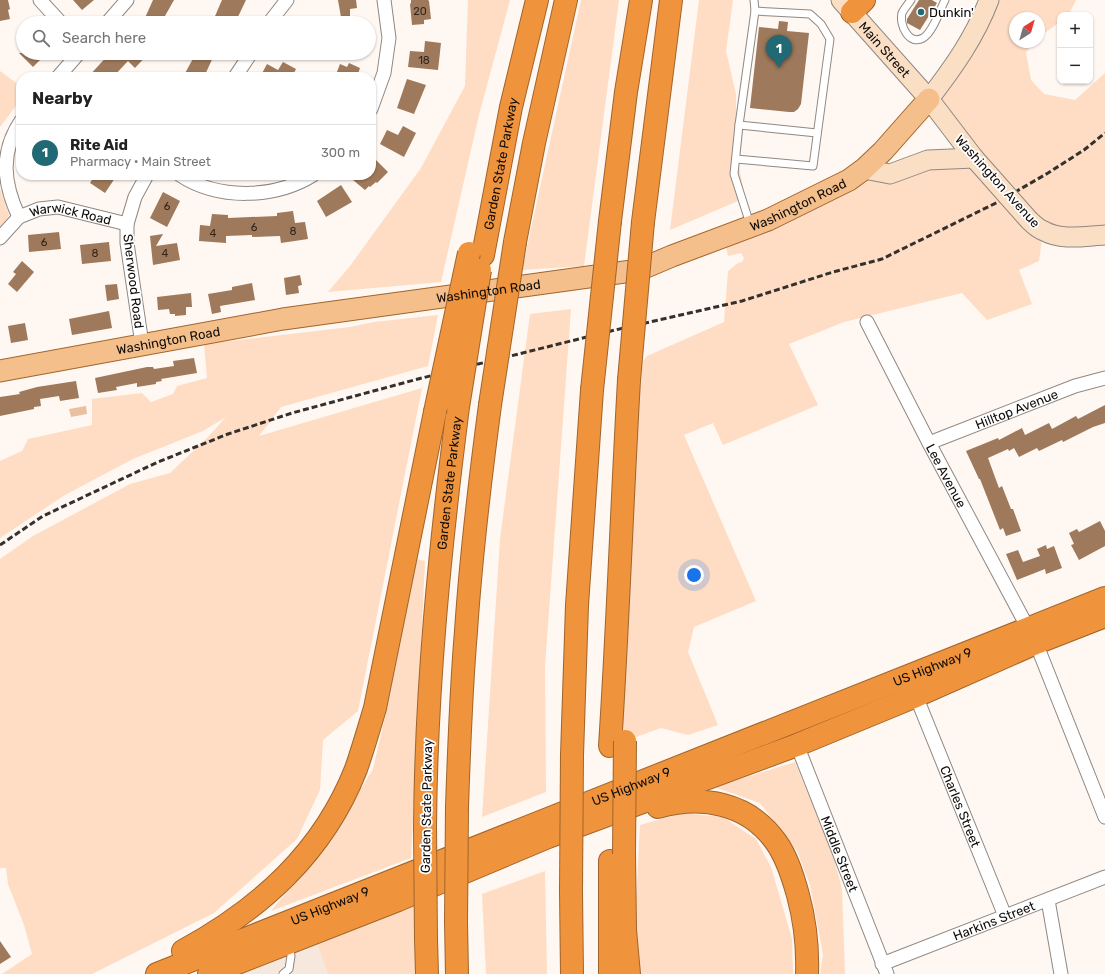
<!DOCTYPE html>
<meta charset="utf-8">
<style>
:root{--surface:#fff;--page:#f2f2f2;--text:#222;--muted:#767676;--line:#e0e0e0;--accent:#206975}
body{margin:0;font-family:Rubik,sans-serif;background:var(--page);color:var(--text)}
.controls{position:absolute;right:12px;top:12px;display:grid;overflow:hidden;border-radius:8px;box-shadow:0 1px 3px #0004}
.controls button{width:36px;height:36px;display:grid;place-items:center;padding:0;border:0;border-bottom:1px solid var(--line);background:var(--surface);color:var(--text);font:20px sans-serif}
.compass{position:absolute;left:1009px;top:12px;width:36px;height:36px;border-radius:50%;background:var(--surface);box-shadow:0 1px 3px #0004;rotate:37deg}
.you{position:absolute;left:694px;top:575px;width:14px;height:14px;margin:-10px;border:3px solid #fff;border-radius:50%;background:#1a73e8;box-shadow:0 0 0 6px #1a73e833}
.badge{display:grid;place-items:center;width:26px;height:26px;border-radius:50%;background:var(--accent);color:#fff;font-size:13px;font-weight:700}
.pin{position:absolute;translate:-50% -33px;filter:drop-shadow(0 1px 2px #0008)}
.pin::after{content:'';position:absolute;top:21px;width:14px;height:12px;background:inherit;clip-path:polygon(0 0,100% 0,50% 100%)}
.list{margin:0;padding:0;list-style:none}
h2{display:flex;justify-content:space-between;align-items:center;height:52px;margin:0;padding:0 16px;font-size:17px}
h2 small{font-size:13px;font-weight:400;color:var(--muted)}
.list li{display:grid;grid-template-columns:26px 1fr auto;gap:12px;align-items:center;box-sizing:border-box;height:56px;padding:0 16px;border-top:1px solid var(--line)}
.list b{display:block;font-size:15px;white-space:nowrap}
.list p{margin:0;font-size:13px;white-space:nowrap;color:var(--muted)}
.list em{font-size:13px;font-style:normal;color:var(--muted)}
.icon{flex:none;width:22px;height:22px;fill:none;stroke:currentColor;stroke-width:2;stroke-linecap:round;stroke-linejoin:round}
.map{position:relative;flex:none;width:1105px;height:974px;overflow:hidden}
.search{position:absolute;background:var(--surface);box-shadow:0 1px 3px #0004;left:16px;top:16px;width:360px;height:44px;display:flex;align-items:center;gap:10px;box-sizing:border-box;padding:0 14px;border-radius:22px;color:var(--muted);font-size:15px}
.panel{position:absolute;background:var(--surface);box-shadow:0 1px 3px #0004;left:16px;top:72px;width:360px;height:108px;border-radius:16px}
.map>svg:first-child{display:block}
.built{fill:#f6e8dd}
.green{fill:#feddc4}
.water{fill:#e9c0a0}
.building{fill:#9e795b}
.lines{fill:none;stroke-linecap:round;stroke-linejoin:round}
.lane-casing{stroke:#8f8883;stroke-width:9}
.street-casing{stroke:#8f8883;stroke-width:15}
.secondary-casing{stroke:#8f8883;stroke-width:21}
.primary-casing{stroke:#a1642b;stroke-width:23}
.highway-casing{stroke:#a1642b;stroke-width:24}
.lane{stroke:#fff;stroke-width:7}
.street{stroke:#fff;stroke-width:13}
.secondary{stroke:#fadfc5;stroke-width:19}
.primary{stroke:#f5bf8b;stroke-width:21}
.highway{stroke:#ef943d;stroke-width:22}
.rail{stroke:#34302e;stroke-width:3;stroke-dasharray:6 3;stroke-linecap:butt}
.secondary-bridge-casing{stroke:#8f8883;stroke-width:21;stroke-linecap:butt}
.highway-bridge-casing{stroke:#a1642b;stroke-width:24;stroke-linecap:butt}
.secondary-bridge{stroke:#fadfc5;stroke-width:19}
.highway-bridge{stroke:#ef943d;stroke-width:22}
.poi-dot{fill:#206975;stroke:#fff;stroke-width:1.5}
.labels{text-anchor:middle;stroke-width:3.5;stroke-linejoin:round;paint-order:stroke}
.number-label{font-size:11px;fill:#33271e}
.poi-label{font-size:13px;fill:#0f0c0a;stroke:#fff;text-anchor:start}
.street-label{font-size:13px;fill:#0f0c0a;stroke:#fff}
</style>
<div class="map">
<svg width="1105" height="974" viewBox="0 0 1105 974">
<rect width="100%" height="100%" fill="#fff7f1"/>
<polygon class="built" points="313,933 328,974 209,974"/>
<g class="green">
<polygon points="468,0 510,0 479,115 441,282 328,292 350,266 421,168 465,86"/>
<polygon points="581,0 619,0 584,266 522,270"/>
<polygon points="699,0 733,0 726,51 736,94 736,150 745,198 670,230"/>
<polygon points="989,0 1076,0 1069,14 1060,15 1060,22 1039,37 1039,18 1015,18 1015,42 1035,42 1026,52 1031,80 1044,94 1075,100 1105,73 1105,235 1043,231 1039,261 1019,270 1032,304 987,320 962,293 844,322 789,344 818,405 723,445 713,423 684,435 756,601 694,627 688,652 718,725 688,735 661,728 625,741 615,666 629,380 647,356 724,322 728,271 738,263 742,262 744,258 741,253 728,256 724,237 849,180 974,158 929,99"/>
<polygon points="0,71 15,82 21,90 21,99 0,127"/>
<polygon points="0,189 9,215 3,228 0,231"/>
<polygon points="571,309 545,666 546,792 482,817 500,539 530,314"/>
<polygon points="438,315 428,366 281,407 259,436 422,388 358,711 323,740 320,790 297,839 214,913 92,974 2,974 32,954 24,925 8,884 6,868 0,868 0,559 33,536 130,484 170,473 207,438 226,417 203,431 133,459 65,495 0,538 0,461 22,451 28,439 92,425 92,399 142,393 151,402 173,394 177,386 207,378 204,344 350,327 374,322"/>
<polygon points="416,559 425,561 411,858 271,911 332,837 373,769 390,696"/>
<polygon points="795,762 833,855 842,889 845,974 820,974 823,955 810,885 797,851 760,803 714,787"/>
<polygon points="683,813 723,817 756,839 771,867 792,939 793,974 637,974 633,955 640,825"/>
<polygon points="545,871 547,974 486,974 482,894"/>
<polygon points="415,893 427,974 328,974 313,933"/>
</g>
<polygon class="water" points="86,406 87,414 71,417 69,409"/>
<g class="building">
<polygon points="0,0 8,0 10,9 8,10 10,19 0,21"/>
<polygon points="73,0 94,0 82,10"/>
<polygon points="153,0 174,0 161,23 148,23 144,20"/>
<polygon points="222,0 246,0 235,23 212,23"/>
<polygon points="338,0 356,0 357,8 350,9 350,23 342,23"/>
<polygon points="411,0 428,0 429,1 431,19 424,20 424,24 412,25 410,4 411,3"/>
<polygon points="919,0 932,0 937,3 920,30 907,23 907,19"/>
<polygon points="779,21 788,22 787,31 809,33 801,104 798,109 794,112 789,112 750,108 759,27 778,29"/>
<polygon points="425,41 441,43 438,70 408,67 410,51 424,52"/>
<polygon points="19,53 47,53 33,67"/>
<polygon points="110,53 149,53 135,68 128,61 113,77 88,77"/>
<polygon points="196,53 215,53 204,77 183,77"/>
<polygon points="283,62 296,69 292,77 260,77 267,64 278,70"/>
<polygon points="349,63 360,68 357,77 335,77 340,64 347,67"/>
<polygon points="407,79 426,85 414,114 397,108"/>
<polygon points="403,126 416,133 404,157 380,144 387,130 398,135"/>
<polygon points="371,155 388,172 377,183 376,182 370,187 369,186 365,190 353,180 358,175 371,175"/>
<polygon points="95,175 117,175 105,193 90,183"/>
<polygon points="341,185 352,202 326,217 317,201"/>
<polygon points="163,192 180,201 167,227 150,218"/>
<polygon points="293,211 295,223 305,222 308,239 281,243 280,236 252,237 252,235 226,236 226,243 199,241 200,225 210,226 212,214 228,215 228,218 277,216 277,213"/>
<polygon points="59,232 61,249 29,252 28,235"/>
<polygon points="163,234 156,246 177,243 180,260 153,265 150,236"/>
<polygon points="109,242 111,261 82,264 80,245"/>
<polygon points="22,261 34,272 17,292 8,284 16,274 13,272"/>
<polygon points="300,275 302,285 298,286 299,293 286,295 284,278"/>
<polygon points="252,283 255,300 220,306 221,312 212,314 208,294 232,290 232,287"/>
<polygon points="117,284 119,299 107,301 105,285"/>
<polygon points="191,293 192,307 186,307 186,315 175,316 175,314 170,314 169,309 158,310 157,297"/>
<polygon points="109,311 112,328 72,335 69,319"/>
<polygon points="25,323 28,340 11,343 8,326"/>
<polygon points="194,358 197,373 161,379 162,381 156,382 156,384 137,387 137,383 116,387 117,390 98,393 95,378 147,367 153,367 154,369 174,366 173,361"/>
<polygon points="76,381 79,398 60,401 59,396 40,399 41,406 34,407 34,409 0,416 0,397 20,394 19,392 37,387"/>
<polygon points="1105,405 1105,423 1093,427 1063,442 1062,440 1039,451 1037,448 1019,457 1014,448 1009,451 1008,449 988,458 999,488 1002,486 1011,509 1013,509 1021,531 1006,536 1003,528 1000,530 980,479 979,479 966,451 998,438 999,440 1022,428 1025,435 1049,423 1052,429 1076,416 1078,419"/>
<polygon points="1100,521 1105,531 1105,546 1079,560 1071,545 1074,544 1069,533 1077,529 1079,532"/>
<polygon points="1046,545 1047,549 1054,546 1062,568 1046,574 1045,569 1017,580 1006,554 1018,550 1023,562 1040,556 1037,549"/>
<polygon points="0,941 11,957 0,964"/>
</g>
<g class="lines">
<defs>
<g id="lane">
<path d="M911,0c-3,4 -7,9 -9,13 -3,12 7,33 21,25 10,-6 17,-28 22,-38"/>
<polyline points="739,125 817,133"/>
<polyline points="736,159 813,166 830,39 821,24 810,14 755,11"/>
<polyline points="750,224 734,174 739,125 755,11 754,0"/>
<polyline points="283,974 289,969 291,956 289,946"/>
</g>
<g id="street">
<polyline points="40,0 61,23"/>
<polyline points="107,23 127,0"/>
<polyline points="269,23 287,0"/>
<polyline points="58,77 79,53"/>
<polyline points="235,77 251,53"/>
<polyline points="371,109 384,73 389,38 384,0"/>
<path d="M180,175c38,25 94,24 133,0"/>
<path d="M19,217c-16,-34 -19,-65 2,-96"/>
<path id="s1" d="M0,238l19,-21 20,-8 19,-2 69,17"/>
<path id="s2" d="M867,322l62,121 99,185"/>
<polyline points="142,344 127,243 127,224 135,197 147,175"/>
<path id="s3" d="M929,443l146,-57 30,-8"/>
<polyline points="1036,643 1105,817"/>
<path id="s4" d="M916,696l89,220"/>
<path id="s5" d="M797,745l90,229"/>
<polyline points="1048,900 1061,974"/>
<path id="s6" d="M882,964l223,-87"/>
</g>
<g id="secondary">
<path id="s7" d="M841,0l88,99 45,59 16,18"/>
<path d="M929,99c24,-31 46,-62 60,-99"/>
<polyline points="864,169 890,174 928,160 974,158"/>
<path d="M1029,220c4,4 9,9 15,11 18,10 41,5 61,4"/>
</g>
<g id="primary">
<path id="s8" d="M0,371l283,-52 356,-49 33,-14 96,-36 81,-40 15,-11 19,-18 46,-52"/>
</g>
<g id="highway">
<polyline points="852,12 864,0"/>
<polyline points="610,221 626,92 641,0"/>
<polyline points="643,222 671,0"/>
<polyline points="515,242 534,143 566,0"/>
<path id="s9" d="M483,255l28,-148 26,-107"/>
<path d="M610,746c8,-122 12,-244 19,-366"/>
<polyline points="572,755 577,605 592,390"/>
<path d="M457,807c2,-59 4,-117 9,-176 5,-75 14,-151 24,-226"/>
<path d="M658,807c43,-12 90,-5 118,35 11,15 17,35 22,53 7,26 10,52 9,79"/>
<path id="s10" d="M425,828c1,-141 15,-281 33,-421"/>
<polyline points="624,854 625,930 629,974"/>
<polyline points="610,861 610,974"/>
<polyline points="571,891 572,974"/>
<polyline points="456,922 457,974"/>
<polyline points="426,939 427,974"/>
<path d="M183,951c77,-42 140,-98 173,-182 7,-20 13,-41 19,-61l60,-296"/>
<path id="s11" d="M157,974l948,-376"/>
<polyline points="209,974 398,900 548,837 797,745 916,696 1036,643 1105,616"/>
</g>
</defs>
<use href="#lane" class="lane-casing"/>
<use href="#street" class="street-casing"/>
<use href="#secondary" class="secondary-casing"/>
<use href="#primary" class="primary-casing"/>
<use href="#highway" class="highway-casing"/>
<use href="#lane" class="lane"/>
<use href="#street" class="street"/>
<use href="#secondary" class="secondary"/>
<use href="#primary" class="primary"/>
<use href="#highway" class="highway"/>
<polyline class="rail" points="0,545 43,516 158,462 228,434 292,413 418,379 615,330 742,301 833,272 882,259 998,202 1048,173 1084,150 1105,133"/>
<defs>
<polyline id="secondary-bridge" points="990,176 1029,220"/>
<g id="highway-bridge">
<polyline points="629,380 643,222"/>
<polyline points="592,390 610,221"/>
<polyline points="490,405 515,242"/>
<polyline points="458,407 480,270"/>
<polyline points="435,412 469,253"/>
<polyline points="425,828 426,939"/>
<polyline points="624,854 625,741"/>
<polyline points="571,891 572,755"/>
<polyline points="456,922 457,807"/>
</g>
</defs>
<use href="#secondary-bridge" class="secondary-bridge-casing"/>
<use href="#highway-bridge" class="highway-bridge-casing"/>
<use href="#secondary-bridge" class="secondary-bridge"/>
<use href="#highway-bridge" class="highway-bridge"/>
</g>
<circle class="poi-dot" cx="921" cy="12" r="4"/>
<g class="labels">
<g class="number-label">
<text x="420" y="15">20</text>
<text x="424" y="64">18</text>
<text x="167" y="210">6</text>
<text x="254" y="231">6</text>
<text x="293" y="235">8</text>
<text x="213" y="237">4</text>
<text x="44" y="246">6</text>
<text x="95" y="257">8</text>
<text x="165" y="257">4</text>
</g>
<g class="poi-label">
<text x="929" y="17">Dunkin'</text>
</g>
<g class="street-label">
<text dy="5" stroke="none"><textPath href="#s7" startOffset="66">Main Street</textPath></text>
<text dy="5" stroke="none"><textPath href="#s9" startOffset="93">Garden State Parkway</textPath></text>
<text transform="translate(998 181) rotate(48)" y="5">Washington Avenue</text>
<text dy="5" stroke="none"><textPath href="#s8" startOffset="819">Washington Road</textPath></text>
<text dy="5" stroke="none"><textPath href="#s1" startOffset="82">Warwick Road</textPath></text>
<text transform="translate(134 281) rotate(83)" y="5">Sherwood Road</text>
<text dy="5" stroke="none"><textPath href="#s8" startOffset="495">Washington Road</textPath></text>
<text dy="5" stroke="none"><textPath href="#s8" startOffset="171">Washington Road</textPath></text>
<text dy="5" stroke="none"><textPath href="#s3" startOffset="94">Hilltop Avenue</textPath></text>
<text dy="5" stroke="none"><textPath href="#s2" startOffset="173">Lee Avenue</textPath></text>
<text dy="5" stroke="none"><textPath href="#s10" startOffset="346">Garden State Parkway</textPath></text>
<text dy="5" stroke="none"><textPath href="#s11" startOffset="834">US Highway 9</textPath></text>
<text dy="5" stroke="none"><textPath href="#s11" startOffset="510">US Highway 9</textPath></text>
<text transform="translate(426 806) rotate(-89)" y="5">Garden State Parkway</text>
<text dy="5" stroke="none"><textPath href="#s4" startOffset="119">Charles Street</textPath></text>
<text dy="5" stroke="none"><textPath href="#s5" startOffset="117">Middle Street</textPath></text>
<text dy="5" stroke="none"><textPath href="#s11" startOffset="186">US Highway 9</textPath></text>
<text dy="5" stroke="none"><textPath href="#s6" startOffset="120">Harkins Street</textPath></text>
</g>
</g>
</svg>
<div class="controls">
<button>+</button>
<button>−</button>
</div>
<svg class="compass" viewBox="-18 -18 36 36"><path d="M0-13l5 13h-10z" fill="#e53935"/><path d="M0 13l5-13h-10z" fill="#767676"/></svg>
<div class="you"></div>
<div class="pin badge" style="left:779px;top:68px">1</div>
<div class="search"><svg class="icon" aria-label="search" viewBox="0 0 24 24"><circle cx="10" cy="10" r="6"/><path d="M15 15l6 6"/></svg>Search here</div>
<section class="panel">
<h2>Nearby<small></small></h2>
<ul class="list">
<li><span class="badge">1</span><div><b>Rite Aid</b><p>Pharmacy · Main Street</p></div><em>300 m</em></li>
</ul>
</section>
</div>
